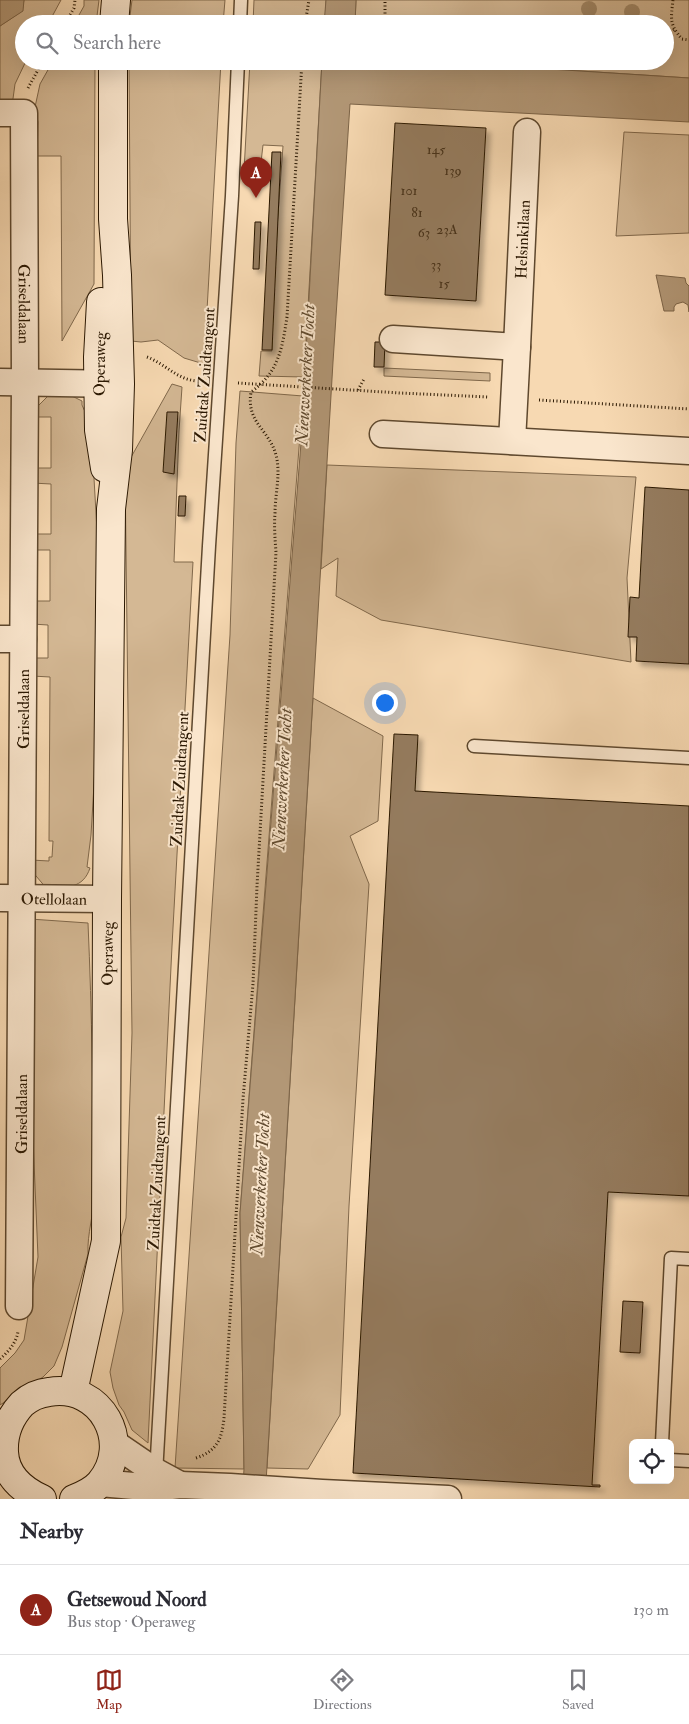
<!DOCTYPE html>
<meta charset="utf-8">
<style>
:root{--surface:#fff;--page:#f7f7f7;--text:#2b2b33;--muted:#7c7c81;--line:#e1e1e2;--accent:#8f2418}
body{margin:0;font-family:"IM FELL Double Pica",serif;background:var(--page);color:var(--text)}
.controls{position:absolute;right:15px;bottom:15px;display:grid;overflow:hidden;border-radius:8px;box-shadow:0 5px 20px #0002}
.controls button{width:45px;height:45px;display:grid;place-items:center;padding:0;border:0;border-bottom:1px solid var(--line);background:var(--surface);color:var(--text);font:25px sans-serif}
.you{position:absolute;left:384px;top:702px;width:18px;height:18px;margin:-12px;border:4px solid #fff;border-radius:50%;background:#1a73e8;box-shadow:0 0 0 8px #1a73e833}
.badge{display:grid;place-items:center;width:32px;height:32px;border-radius:50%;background:var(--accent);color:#fff;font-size:16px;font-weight:700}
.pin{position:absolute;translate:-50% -41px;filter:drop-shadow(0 1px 2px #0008)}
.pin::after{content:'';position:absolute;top:26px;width:18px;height:15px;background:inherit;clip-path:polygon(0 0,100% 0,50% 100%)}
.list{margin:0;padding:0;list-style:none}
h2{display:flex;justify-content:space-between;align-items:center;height:65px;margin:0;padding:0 20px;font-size:21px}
h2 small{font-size:16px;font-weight:400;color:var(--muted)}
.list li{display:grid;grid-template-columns:32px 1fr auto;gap:15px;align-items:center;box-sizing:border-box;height:90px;padding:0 20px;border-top:1px solid var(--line)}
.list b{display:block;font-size:19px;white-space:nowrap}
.list p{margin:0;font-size:16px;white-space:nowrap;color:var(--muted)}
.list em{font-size:16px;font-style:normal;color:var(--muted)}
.icon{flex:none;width:28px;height:28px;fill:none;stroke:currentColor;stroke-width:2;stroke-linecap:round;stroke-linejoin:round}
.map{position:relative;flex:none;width:689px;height:1499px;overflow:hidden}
.search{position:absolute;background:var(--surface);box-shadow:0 5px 20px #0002;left:15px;right:15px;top:15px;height:55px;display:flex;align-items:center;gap:12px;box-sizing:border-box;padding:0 18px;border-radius:28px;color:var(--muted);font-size:19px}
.sheet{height:155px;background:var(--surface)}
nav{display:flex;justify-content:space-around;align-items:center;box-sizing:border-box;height:70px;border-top:1px solid var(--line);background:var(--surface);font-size:14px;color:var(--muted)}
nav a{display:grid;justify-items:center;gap:2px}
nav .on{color:var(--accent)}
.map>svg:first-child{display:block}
.green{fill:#d4b894;stroke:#80684b}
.water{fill:#b29776;stroke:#7c6448}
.building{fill:#957c5e;stroke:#2b1802;filter:url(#shadow)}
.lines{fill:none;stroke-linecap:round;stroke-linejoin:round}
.lane-casing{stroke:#5e482e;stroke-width:15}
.street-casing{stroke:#5e482e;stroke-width:29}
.secondary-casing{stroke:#2b1802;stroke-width:30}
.path{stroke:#2b1802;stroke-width:3;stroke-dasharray:1 2.5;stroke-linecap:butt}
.lane{stroke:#fae6cd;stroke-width:12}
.street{stroke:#fae6cd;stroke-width:26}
.secondary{stroke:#fae6cd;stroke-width:28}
.tree{fill:#a38969}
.labels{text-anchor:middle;stroke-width:4;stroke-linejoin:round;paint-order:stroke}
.number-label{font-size:14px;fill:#463119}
.street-label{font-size:16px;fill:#2b1802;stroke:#fae6cd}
.water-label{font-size:18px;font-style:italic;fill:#614b30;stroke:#fae6cd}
</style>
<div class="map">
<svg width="689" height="1499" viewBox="0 0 689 1499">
<defs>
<filter id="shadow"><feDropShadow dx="4.5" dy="4.5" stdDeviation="2.5" flood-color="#0004"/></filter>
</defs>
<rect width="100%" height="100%" fill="#f7d9b2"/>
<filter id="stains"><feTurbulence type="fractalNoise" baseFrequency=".004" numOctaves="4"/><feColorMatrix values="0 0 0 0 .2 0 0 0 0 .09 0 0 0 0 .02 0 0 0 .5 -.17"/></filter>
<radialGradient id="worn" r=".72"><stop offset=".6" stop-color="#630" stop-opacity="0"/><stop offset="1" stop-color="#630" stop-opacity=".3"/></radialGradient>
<g class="green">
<polygon points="24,0 61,0 48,24 24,24 24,61 26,61 15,84 12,106 0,106 0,26 22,11"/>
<polygon points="84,0 99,0 96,24 74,24 84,6"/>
<polygon points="132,0 225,0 223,24 129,24"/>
<polygon points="254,0 326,0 325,24 253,24"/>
<polygon points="356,0 689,0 689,78 425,61 665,61 665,24 355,24"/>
<polygon points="53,61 95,61 94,284 62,341 61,156 37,156 38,122 35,107 40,84"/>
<polygon points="129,61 221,61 204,364 184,358 158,340 141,342 131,341"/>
<polygon points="250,61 322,61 304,377 259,376 261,351 272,351 273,283 283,146 263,145 260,171 244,171"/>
<polygon points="624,132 689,135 689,233 616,236"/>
<polygon points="384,368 490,373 490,381 384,376"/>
<polygon points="172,384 182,387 179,431 174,562 193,562 172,946 148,1443 132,1430 124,1412 119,1405 113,1388 110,1372 123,1311 121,1237 126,1218 132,1033 125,468"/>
<polygon points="240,391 303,396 240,1213 244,1469 175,1468 230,635 236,443"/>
<path d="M50,394l22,2 10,5v4l9,20 6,106 -1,220 -5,84 -4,32 3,1c-7,21 -23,19 -43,21l-16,-19v-10l18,1v-4h3l1,-16h-4l1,-164 -18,-1v-18h16v-33l-16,-1v-23h18v-51h-18v-16h19v-50l-19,-1 1,-15h18v-51h-18v-6z"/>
<polygon points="327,465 636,477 627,578 631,662 381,620 336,596 338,558 321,569"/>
<polygon points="313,698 383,736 378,821 350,836 369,884 349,1206 340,1415 308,1469 267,1468"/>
<path d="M30,919l58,4c4,90 5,180 6,271 0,21 -7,39 -6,60l-26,93 -8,19 -11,11 -43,28v-37l15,-15 9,-13 14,-83 -5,-119z"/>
</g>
<g class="water">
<polygon points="0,0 24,0 23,11 0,26"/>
<polygon points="326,0 356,0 355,24 324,24"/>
<polygon points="322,61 425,61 689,78 689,122 350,104 333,362 265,1499 242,1499 244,1469 240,1213 301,443"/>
<polygon points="656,275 685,278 686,283 689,286 689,312 688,305 683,302 676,304 674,307 674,311 664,311"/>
</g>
<g class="building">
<polygon points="395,123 486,128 476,301 385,295"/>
<polygon points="272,152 281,152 272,350 262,350"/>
<polygon points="255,222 261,222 259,269 253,269"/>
<polygon points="375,342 385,342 384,367 374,367"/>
<polygon points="167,412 178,412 174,474 163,472"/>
<polygon points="645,487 689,490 689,664 636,661 637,637 628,637 630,597 639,598"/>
<polygon points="179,496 186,496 185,516 178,516"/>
<polygon points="394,734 418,735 415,791 689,806 689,1196 608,1192 592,1485 600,1485 600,1487 353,1473"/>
<polygon points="623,1301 643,1302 640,1353 620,1352"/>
</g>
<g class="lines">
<defs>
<g id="lane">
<polyline points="240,24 241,0"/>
<polyline points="474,746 689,758"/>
<polyline points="662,1443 671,1258 689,1259"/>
<polyline points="670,1460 689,1461"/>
<polyline points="156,1474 209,546 232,196 238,61"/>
</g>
<g id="street">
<path id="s1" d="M0,113h24l1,269 -6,924"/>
<path id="s2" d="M393,339l124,8 10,-215"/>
<polyline points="0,382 119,384"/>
<polyline points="383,434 689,451"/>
<polyline points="512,441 517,347"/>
<polyline points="0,639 23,639"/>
<path id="s3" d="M0,898l107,1"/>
<polyline points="115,1444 156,1472 180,1485"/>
<polyline points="100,1483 155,1488 180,1485 230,1487 322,1493 448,1499"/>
</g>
<g id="secondary">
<polyline points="114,24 116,0"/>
<polyline points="101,302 98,357 99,430 105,468"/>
<path id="s4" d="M73,1392l33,-151 1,-342 4,-390 7,-59 2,-66 -3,-109 -4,-56v-158"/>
<path d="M42,1499c-20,-9 -37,-24 -38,-47 -1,-19 5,-34 18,-48 8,-7 17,-11 27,-12 52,-9 85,51 51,91 -7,8 -16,12 -26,16"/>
</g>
</defs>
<use href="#lane" class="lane-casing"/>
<use href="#street" class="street-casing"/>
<use href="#secondary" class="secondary-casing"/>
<g class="path">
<path d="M673,0c-2,19 -4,24 9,39l7,1"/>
<polyline points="65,24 74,8 75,0"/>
<polyline points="305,24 309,0"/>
<polyline points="385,24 385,0"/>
<polyline points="665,37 674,30"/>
<polyline points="28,88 43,61"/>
<path d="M147,357c19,7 32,25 54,24"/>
<polyline points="238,383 400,393 488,397"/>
<polyline points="358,390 364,379"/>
<polyline points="539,400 689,409"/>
<path d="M0,1359c8,-7 17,-17 18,-28"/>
<path d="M196,1458c21,-7 26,-19 28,-40l19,-319 10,-115 4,-98 19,-334c-1,-13 -2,-26 -1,-39 0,-19 6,-39 1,-58 -7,-26 -30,-32 -25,-63 28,-20 31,-43 36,-75l15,-256"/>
</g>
<use href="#lane" class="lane"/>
<use href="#street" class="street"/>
<use href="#secondary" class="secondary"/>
</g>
<g class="tree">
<circle cx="589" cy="9" r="8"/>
<circle cx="632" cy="12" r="8"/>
</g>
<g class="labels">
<g class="number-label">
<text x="436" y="154">145</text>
<text x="453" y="175">139</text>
<text x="409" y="195">101</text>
<text x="417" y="217">81</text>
<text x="447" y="234">23A</text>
<text x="424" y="237">63</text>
<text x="436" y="269">33</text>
<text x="444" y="288">15</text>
</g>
<g class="street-label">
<text dy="6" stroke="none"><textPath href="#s2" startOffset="232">Helsinkilaan</textPath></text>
<text dy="6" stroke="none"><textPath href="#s1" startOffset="215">Griseldalaan</textPath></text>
<text transform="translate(99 364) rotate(-89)" y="6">Operaweg</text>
<text transform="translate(204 375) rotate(-86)" y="6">Zuidtak Zuidtangent</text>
<text transform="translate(23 709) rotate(-90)" y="6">Griseldalaan</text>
<text transform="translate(179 779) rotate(-87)" y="6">Zuidtak Zuidtangent</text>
<text dy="6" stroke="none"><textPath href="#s3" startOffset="54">Otellolaan</textPath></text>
<text dy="6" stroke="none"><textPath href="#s4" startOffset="442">Operaweg</textPath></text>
<text transform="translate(21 1114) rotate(-90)" y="6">Griseldalaan</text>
<text transform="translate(156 1183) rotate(-87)" y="6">Zuidtak Zuidtangent</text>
</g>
<g class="water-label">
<text transform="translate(305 375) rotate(-87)" y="6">Nieuwerkerker Tocht</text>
<text transform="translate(282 779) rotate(-87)" y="6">Nieuwerkerker Tocht</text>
<text transform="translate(260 1184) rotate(-87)" y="6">Nieuwerkerker Tocht</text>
</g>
</g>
<rect width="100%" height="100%" filter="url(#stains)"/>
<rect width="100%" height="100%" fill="url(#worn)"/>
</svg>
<div class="controls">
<button><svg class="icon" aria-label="locate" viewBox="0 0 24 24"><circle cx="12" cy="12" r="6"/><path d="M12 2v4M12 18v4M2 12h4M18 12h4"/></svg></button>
</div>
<div class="you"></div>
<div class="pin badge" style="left:256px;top:198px">A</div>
<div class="search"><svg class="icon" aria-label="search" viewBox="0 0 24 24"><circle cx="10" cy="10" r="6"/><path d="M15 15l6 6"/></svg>Search here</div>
</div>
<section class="sheet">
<h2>Nearby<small></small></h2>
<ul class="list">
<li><span class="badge">A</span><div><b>Getsewoud Noord</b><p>Bus stop · Operaweg</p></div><em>130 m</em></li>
</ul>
</section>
<nav>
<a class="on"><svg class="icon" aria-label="map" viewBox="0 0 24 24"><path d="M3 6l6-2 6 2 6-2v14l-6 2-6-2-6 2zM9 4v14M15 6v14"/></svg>Map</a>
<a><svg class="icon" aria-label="directions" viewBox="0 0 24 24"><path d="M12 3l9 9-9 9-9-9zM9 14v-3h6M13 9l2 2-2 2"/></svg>Directions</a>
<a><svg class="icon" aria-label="saved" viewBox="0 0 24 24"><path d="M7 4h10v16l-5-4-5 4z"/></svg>Saved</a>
</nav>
